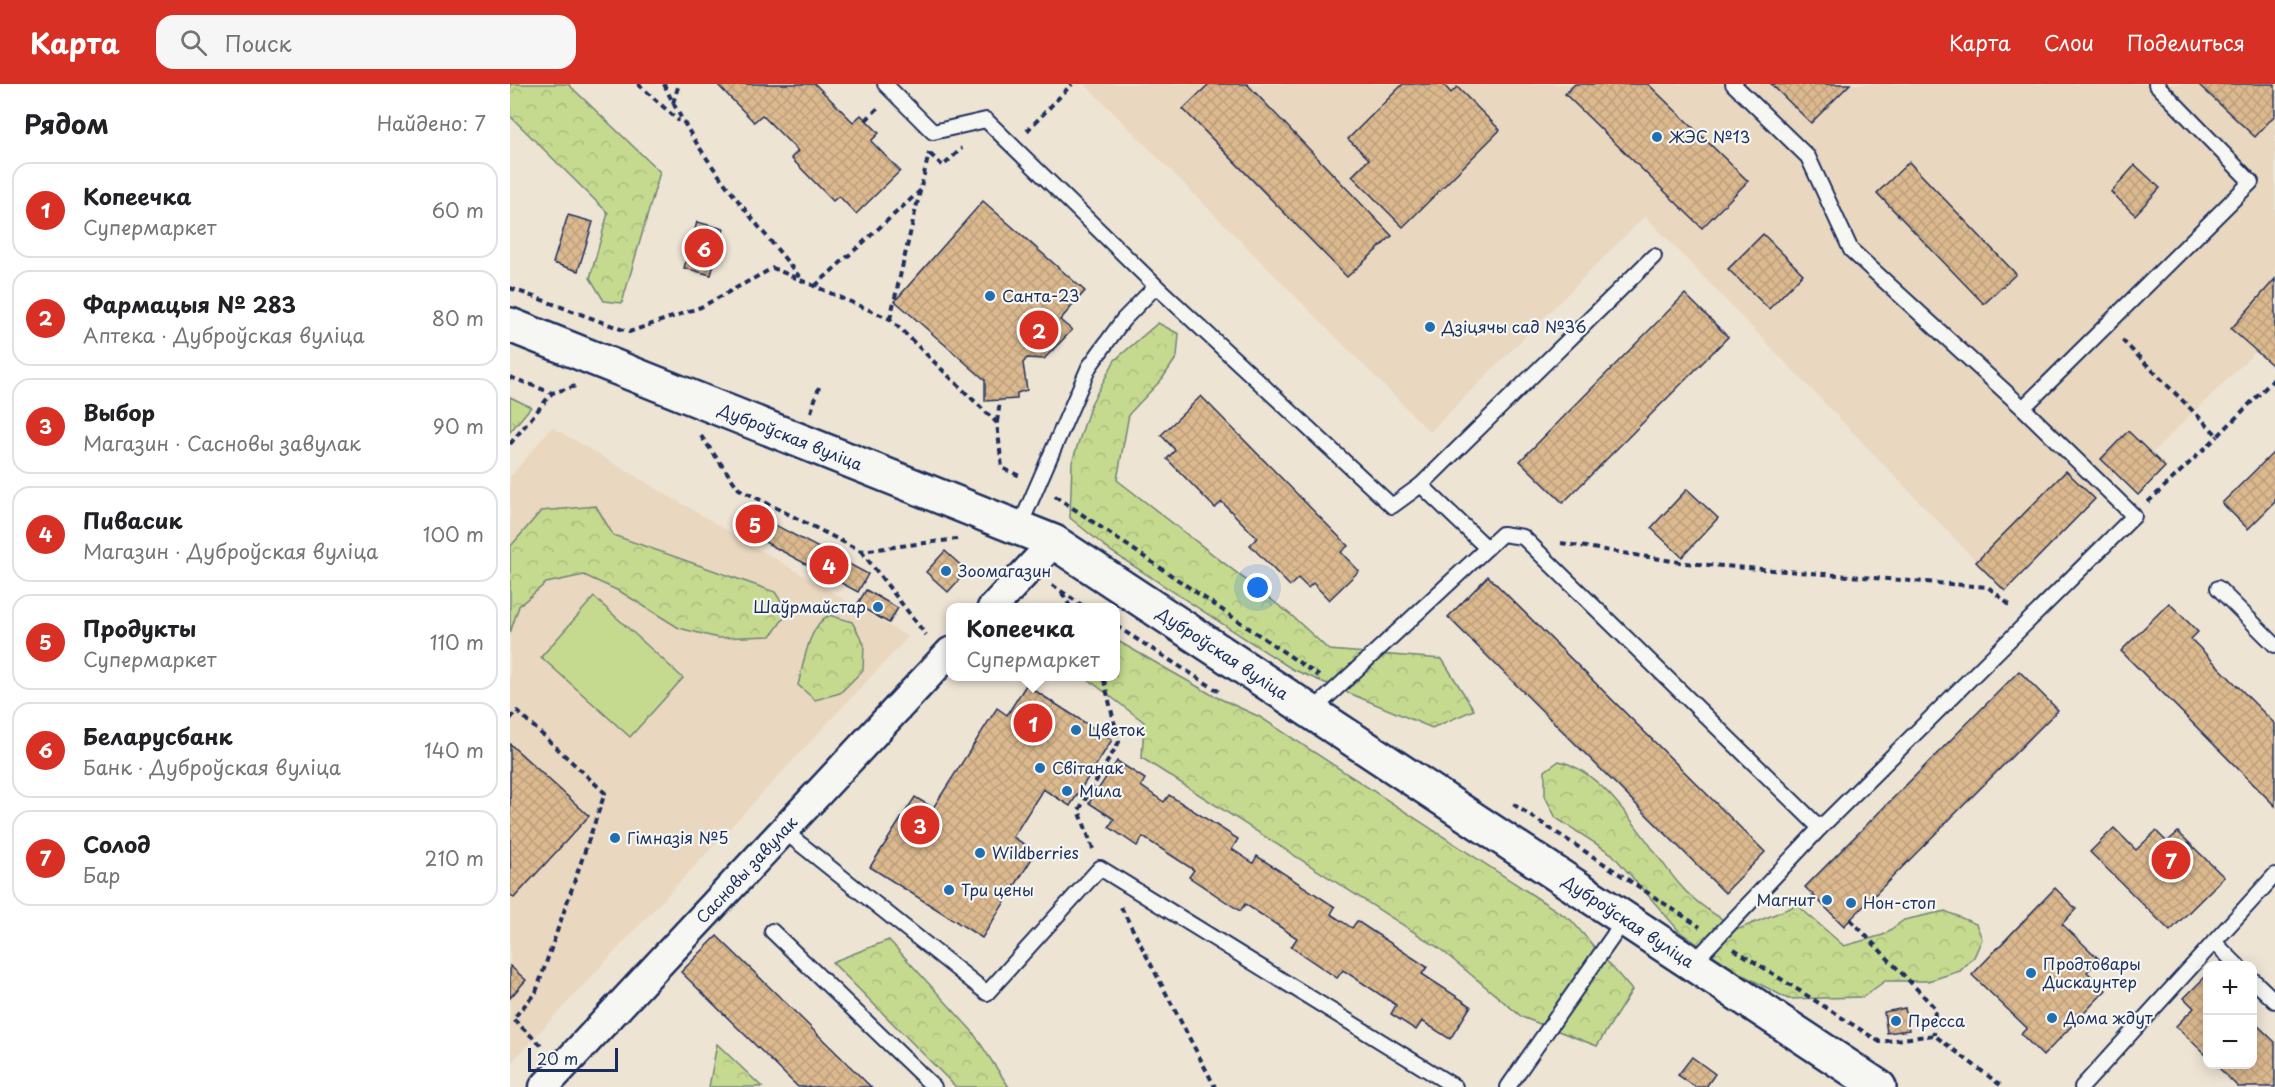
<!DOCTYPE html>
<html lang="ru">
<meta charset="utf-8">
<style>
:root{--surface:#fff;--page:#f6f6f6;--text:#202124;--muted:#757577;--line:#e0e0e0;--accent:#d93025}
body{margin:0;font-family:"Playpen Sans",sans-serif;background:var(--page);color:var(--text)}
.controls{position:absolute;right:18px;bottom:18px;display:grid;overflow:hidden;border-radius:12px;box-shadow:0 3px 15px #0003}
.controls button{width:54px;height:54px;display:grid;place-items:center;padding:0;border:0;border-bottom:2px solid var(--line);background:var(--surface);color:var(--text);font:30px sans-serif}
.scale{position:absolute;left:18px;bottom:15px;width:90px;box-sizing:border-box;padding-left:6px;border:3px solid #1b2f5e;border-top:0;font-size:16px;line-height:21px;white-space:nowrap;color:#1b2f5e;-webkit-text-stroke:4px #f6f6f2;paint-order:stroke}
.you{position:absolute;left:748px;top:504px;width:21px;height:21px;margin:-15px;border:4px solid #fff;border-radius:50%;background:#1a73e8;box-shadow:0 0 0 9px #1a73e833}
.badge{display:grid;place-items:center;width:39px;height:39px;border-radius:50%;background:var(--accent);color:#fff;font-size:20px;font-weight:700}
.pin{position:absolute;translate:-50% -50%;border:3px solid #fff;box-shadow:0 2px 6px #0006}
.popup{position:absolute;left:436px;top:519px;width:174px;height:78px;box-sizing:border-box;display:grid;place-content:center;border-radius:12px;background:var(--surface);filter:drop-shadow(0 2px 4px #0005);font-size:20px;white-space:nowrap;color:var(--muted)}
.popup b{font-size:22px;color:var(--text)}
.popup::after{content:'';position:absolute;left:50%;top:100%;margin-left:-12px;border:12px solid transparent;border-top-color:var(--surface)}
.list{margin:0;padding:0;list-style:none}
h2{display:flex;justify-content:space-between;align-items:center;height:78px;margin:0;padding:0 24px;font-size:26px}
h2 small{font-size:20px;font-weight:400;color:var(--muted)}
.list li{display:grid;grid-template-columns:39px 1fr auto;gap:18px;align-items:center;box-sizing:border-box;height:96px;margin:0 12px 12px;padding:0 12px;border:2px solid var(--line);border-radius:18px}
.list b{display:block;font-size:22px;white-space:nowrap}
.list p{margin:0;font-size:20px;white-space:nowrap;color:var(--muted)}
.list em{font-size:20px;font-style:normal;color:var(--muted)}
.icon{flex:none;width:33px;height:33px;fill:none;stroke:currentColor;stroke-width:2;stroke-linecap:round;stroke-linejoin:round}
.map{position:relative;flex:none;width:1765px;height:1003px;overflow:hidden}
header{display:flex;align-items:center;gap:36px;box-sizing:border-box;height:84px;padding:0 30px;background:var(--accent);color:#fff}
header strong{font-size:28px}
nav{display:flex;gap:33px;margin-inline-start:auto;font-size:21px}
.search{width:420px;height:54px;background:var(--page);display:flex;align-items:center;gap:15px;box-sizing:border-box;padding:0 21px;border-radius:18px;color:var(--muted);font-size:22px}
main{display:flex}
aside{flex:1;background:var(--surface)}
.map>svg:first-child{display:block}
.built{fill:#e9d7bf}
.forest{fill:url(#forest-crowns);stroke:#708476;stroke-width:1.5}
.park{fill:url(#park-tufts);stroke:#708476;stroke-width:1.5}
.garden{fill:#c5da8f;stroke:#708476;stroke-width:1.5}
.building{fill:url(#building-cross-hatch);stroke:#1b2f5e;stroke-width:1.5}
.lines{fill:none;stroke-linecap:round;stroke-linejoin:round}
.service-casing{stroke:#1b2f5e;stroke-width:18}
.minor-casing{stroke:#1b2f5e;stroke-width:33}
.secondary-casing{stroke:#1b2f5e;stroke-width:38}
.path{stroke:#1b2f5e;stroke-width:4;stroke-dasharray:6 4.5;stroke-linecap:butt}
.service{stroke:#f6f6f2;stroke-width:14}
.minor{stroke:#f6f6f2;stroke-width:28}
.secondary{stroke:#f6f6f2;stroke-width:33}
.poi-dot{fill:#1f6fb2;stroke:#f6f6f2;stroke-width:2}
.labels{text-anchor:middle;stroke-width:4.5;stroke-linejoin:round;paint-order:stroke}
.poi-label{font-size:16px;fill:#1b2f5e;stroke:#f6f6f2;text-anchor:start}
.street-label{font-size:16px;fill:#1b2f5e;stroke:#f6f6f2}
</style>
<header>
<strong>Карта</strong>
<div class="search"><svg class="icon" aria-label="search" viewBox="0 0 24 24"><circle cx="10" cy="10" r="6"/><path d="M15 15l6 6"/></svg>Поиск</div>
<nav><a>Карта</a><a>Слои</a><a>Поделиться</a></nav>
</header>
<main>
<aside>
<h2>Рядом<small>Найдено: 7</small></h2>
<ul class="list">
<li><span class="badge">1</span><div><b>Копеечка</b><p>Супермаркет</p></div><em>60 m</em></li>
<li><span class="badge">2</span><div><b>Фармацыя № 283</b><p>Аптека · Дуброўская вуліца</p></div><em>80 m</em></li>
<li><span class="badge">3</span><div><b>Выбор</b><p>Магазин · Сасновы завулак</p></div><em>90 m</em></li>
<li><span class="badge">4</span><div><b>Пивасик</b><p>Магазин · Дуброўская вуліца</p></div><em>100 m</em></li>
<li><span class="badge">5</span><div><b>Продукты</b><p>Супермаркет</p></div><em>110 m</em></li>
<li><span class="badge">6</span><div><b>Беларусбанк</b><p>Банк · Дуброўская вуліца</p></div><em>140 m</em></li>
<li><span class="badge">7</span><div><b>Солод</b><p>Бар</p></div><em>210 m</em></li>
</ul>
</aside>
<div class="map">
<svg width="1765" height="1003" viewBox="0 0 1765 1003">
<defs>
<pattern id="forest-crowns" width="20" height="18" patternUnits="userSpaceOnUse" patternTransform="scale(1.5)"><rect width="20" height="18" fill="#c5da8f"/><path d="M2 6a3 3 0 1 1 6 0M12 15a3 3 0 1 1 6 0" fill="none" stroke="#a9bb7e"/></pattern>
<pattern id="park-tufts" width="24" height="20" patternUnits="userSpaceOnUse" patternTransform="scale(1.5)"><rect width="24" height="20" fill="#c5da8f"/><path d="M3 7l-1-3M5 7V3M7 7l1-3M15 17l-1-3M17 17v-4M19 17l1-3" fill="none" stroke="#a9bb7e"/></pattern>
<pattern id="building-cross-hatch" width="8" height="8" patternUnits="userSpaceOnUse" patternTransform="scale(1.5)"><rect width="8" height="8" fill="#dcb98e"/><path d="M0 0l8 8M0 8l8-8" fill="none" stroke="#bc9f7d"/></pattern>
</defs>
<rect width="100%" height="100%" fill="#eee4d4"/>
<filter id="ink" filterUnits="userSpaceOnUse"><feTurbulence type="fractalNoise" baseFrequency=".0167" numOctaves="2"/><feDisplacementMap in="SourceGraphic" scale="12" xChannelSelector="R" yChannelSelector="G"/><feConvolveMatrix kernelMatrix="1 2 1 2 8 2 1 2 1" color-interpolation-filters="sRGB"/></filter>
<g filter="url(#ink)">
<g class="built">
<polygon points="575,0 1765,0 1765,277 1762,281 1746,267 1642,369 1655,383 1628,411 1605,389 1585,415 1495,507 1135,132 920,348"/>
<polygon points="42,343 398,553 0,980 0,393"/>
</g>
<g class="forest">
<polygon points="0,0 58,0 150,88 112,219 94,217 80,194 98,129 0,32"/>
<polygon points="648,239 669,250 667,273 652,295 619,330 607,396 781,531 819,566 932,575 964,626 922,644 782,585 602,468 560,434 562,378 581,320 605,276"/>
<polygon points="86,422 103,451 265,508 278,528 261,552 208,554 169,544 111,508 74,491 36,499 9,522 0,549 0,463 31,427"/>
<path d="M319,531l23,7 12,22 -1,26 -23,23 -25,7 -17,-15c6,-22 10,-59 31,-70z"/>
<polygon points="606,556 704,612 750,633 1061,836 1122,906 1087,962 1012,933 929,864 632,674 634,638 575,593 606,592"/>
<path d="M1049,677c49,11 89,87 121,124 16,19 38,32 59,44l58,-24 47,41 39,-11 21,-15 41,-9 31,13 6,15 -8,18 -14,14 -32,10h-43l-22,16 -75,2 -47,-25 -61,-42 -68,-78 -56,-36 -11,-22v-25z"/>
<polygon points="379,856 462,947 499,1003 446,1003 322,878"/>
<polygon points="207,960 252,1003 199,1003"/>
</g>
<polygon class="park" points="0,313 21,323 0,348"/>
<polygon class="garden" points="84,513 173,594 120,653 31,573"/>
<g class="building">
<polygon points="207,0 305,0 343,38 351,31 369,49 361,57 390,87 346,130 329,112 323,117 281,74 288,67 252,31 244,38"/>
<polygon points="699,0 737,0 882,152 837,193 673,25"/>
<polygon points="893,0 933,0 941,9 947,3 990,46 893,143 842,92 859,75 838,55"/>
<polygon points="1065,0 1138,0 1238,97 1192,144 1055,10"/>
<polygon points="1261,0 1340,0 1301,39"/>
<polygon points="1688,0 1765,0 1765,31 1745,53"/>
<polygon points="1399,78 1506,190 1474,220 1367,109"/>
<polygon points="1625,81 1650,104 1625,131 1601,108"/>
<polygon points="473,117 575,207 550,236 562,246 534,275 517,274 513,279 517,306 507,309 507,315 475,317 475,296 385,217"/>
<polygon points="58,131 83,138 68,187 43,179"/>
<polygon points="187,138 214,145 201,191 174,184"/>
<polygon points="1253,150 1293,190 1259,225 1218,185"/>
<polygon points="1765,195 1765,277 1762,281 1721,245"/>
<polygon points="1175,210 1218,253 1053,419 1010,377"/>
<polygon points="691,312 838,462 831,468 849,487 819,516 803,499 798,504 788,494 780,502 740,461 747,454 712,418 705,424 657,375 665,366 651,351"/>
<polygon points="1618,347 1655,383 1628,411 1591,375"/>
<polygon points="1765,367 1765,418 1738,445 1712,419"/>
<polygon points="1556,387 1585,415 1495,507 1466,478"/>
<polygon points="1177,405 1208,434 1172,473 1141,444"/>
<polygon points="237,426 358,490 348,508 227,443"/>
<polygon points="435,467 457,487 438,508 416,488"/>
<polygon points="978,492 1255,768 1215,809 938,533"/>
<polygon points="356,506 388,524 379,539 347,521"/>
<polygon points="1659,519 1688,548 1681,555 1765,640 1765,722 1611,567"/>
<polygon points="1509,587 1548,626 1334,842 1295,803"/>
<polygon points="516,601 602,656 560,722 533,705 503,753 526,768 472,854 360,783 405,713 423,724 487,624 497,631"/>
<polygon points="0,660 79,732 4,814 0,810"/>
<polygon points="607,677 635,695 631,702 654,718 659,711 728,755 722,765 743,779 747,772 825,823 821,830 842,844 847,837 917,883 912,890 961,922 940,955 912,937 906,946 881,930 886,921 833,886 827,894 781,863 787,854 735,820 730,827 679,793 684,786 633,753 627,762 599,743 604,735 579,719"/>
<polygon points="1604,744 1626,766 1646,747 1657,758 1668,748 1714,793 1660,847 1580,768"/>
<polygon points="1545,804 1566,825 1552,840 1589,875 1577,888 1596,906 1533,972 1511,950 1517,944 1462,891"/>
<polygon points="207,852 285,928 361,1003 288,1003 171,888"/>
<polygon points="0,882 16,896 0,914"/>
<polygon points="1697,891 1698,892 1698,973 1666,942 1684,924 1674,914"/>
<polygon points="1395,924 1399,946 1377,949 1374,928"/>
<polygon points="1742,936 1765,958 1765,1003 1728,1003 1705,980 1742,980"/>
<polygon points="1182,973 1205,990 1196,1003 1185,1003 1168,991"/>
</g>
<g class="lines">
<defs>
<g id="service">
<polyline points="375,0 423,48 476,36 646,202 613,236 579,283 509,444"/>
<polyline points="646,202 882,422 911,401 977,464"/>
<polyline points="1513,324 1741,98 1646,0"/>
<polyline points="911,401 1144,172"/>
<polyline points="1708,504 1765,561"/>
<polyline points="801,628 992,450 1013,453 1310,744"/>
<polyline points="274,747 477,909 590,784 945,1003"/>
<polyline points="262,847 424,1003"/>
<polyline points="1704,858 1728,882"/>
<polyline points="1182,880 1310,744 1624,432 1513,324 1341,166 1298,73 1223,0"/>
<polyline points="1742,895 1765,917"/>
<polyline points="998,1003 1115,835"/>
<polyline points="1572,1003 1765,791"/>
</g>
<g id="minor">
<polyline points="482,524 544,458"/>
<path id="s1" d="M34,1003l406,-435"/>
</g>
<g id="secondary">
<path id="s2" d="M0,241l544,217 825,545"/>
</g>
</defs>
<use href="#service" class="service-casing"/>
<use href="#minor" class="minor-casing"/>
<use href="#secondary" class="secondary-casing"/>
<g class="path">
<polyline points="128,0 169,37"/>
<path d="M154,0c33,73 88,133 138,196"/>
<polyline points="163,19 169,0"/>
<polyline points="356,36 368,24"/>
<polyline points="517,47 562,0"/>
<polyline points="420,70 433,82 452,64"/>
<polyline points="305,202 411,106"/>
<polyline points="0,204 119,248 191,223 263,184 380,235 487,339 492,384 510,392"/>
<polyline points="380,235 419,69"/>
<polyline points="1612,256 1708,352 1765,294"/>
<polyline points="0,293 42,309 66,302"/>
<polyline points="301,328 309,303"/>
<polyline points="487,338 490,317"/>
<polyline points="191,352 229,405 351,467 447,455"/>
<polyline points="0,360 42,309"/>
<polyline points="545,412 809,592"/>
<polyline points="1638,418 1708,352"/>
<polyline points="1051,459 1175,479 1478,503 1502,523"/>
<polyline points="351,467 416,551"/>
<polyline points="542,501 576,524"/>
<polyline points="552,509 561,524"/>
<polyline points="606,542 710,608"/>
<polyline points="0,635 7,627 95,709 26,908 3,935 33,963"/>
<polyline points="1003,720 1190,843"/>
<polyline points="583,765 569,726 609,658 593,592"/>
<polyline points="611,823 705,1003"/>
<polyline points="1340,835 1425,924 1424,951"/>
<polyline points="1224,865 1370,958 1424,951 1493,1003"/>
</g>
<use href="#service" class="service"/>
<use href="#minor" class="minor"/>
<use href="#secondary" class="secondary"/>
</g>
</g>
<g class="poi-dot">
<circle cx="1147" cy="53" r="6"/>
<circle cx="480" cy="212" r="6"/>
<circle cx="920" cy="243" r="6"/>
<circle cx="436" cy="487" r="6"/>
<circle cx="368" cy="523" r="6"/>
<circle cx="566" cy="646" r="6"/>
<circle cx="530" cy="684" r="6"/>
<circle cx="557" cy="707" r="6"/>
<circle cx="105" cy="754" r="6"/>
<circle cx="470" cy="769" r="6"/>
<circle cx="439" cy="806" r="6"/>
<circle cx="1317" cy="816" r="6"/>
<circle cx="1341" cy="819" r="6"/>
<circle cx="1521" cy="889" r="6"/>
<circle cx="1542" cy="934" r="6"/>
<circle cx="1386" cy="937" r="6"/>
</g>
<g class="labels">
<g class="poi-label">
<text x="1159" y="59">ЖЭС №13</text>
<text x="492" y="218">Санта-23</text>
<text x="932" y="249">Дзіцячы сад №36</text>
<text x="448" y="493">Зоомагазин</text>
<text x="356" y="529" text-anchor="end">Шаўрмайстар</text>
<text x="578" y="652">Цветок</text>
<text x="542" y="690">Світанак</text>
<text x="569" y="713">Мила</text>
<text x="117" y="760">Гімназія №5</text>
<text x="482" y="775">Wildberries</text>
<text x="451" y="812">Три цены</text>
<text x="1305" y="822" text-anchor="end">Магнит</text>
<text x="1353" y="825">Нон-стоп</text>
<text x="1533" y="886">Продтовары<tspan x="1533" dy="18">Дискаунтер</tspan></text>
<text x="1554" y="940">Дома ждут</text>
<text x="1398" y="943">Пресса</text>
</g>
<g class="street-label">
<text dy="6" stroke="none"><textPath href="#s2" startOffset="302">Дуброўская вуліца</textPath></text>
<text dy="6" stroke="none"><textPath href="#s2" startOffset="788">Дуброўская вуліца</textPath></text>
<text dy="6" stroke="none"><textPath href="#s1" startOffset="297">Сасновы завулак</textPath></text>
<text dy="6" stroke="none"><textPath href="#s2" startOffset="1274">Дуброўская вуліца</textPath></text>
</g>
</g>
</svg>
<div class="controls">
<button>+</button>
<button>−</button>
</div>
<div class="scale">20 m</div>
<div class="you"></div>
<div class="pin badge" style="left:523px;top:639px">1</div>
<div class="popup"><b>Копеечка</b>Супермаркет</div>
<div class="pin badge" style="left:529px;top:246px">2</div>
<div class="pin badge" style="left:410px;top:741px">3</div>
<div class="pin badge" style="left:319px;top:481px">4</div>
<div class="pin badge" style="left:245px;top:440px">5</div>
<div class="pin badge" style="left:194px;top:164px">6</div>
<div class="pin badge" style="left:1661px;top:776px">7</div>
</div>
</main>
